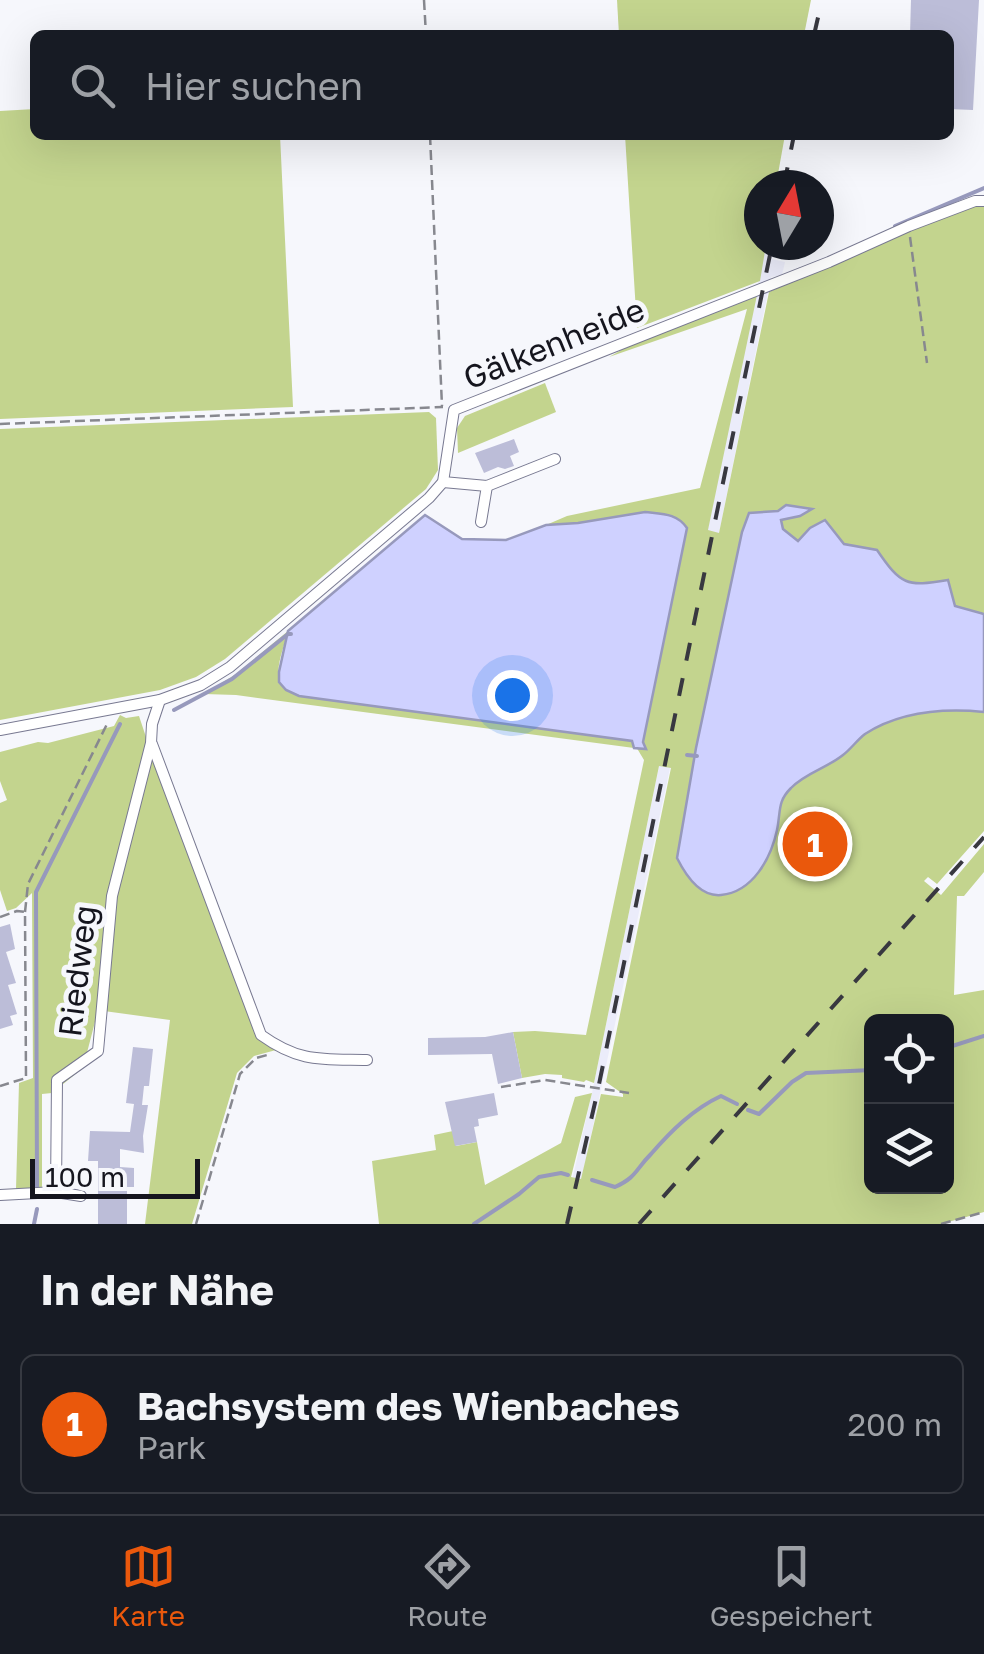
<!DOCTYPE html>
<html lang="de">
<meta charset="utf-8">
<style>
:root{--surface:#171b24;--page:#242831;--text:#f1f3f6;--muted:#9ea1a6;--line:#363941;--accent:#ea580c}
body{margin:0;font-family:"Golos Text",sans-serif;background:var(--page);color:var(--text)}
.controls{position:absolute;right:30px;bottom:30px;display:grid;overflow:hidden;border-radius:15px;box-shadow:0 10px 40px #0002}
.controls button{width:90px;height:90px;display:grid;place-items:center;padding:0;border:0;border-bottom:2px solid var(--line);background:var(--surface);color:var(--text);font:50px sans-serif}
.compass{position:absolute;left:744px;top:170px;width:90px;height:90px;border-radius:50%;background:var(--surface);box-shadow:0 10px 40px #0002;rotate:10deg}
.scale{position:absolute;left:30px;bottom:25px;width:170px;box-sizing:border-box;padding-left:10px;border:5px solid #15151e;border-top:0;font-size:28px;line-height:35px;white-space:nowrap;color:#15151e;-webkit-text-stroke:8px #f6f7fc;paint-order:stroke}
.you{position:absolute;left:512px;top:695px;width:35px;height:35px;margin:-25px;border:8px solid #fff;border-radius:50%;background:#1a73e8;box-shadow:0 0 0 15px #1a73e833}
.badge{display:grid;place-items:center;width:65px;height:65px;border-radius:50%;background:var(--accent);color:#fff;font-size:32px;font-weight:700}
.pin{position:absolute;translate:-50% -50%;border:5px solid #fff;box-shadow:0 2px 10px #0006}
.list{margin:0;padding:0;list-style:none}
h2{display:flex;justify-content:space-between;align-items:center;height:130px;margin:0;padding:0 40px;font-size:42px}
h2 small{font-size:32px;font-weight:400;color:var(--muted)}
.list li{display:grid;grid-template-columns:65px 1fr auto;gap:30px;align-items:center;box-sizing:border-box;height:140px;margin:0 20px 20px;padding:0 20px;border:2px solid var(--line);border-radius:15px}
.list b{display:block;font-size:38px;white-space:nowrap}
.list p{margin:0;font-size:32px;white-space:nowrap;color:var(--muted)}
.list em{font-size:32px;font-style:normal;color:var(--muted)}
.icon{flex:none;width:55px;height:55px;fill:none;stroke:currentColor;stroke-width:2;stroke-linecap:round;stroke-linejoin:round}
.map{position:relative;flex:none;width:984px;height:1224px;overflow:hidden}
.search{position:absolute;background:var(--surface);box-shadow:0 10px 40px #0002;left:30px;right:30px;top:30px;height:110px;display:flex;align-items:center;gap:25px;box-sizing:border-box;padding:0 35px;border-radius:15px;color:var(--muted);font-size:38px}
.sheet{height:290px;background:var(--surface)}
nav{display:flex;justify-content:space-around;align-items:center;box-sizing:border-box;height:140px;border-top:2px solid var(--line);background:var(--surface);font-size:28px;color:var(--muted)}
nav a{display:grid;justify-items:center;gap:5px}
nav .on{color:var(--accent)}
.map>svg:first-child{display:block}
.built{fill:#ebecfa}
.green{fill:#c3d48e;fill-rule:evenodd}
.water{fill:#cfd1ff;stroke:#9799bc;stroke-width:2.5}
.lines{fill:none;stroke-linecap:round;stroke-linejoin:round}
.stream{stroke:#9799bc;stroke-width:4}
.building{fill:#bcbdd8}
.minor-casing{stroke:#787991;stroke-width:12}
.path{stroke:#87888f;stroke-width:2.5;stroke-dasharray:10 5;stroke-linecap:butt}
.minor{stroke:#fff;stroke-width:10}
.rail{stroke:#383840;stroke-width:4;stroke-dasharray:18 18;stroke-linecap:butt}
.labels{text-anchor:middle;stroke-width:10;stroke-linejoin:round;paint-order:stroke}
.street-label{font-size:32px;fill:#15151e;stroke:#f6f7fc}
</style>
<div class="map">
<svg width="984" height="1224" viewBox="0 0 984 1224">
<rect width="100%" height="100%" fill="#f6f7fc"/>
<polygon class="built" points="766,245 775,245 772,259 785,262 782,275 771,277 696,647 572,1224 562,1224 592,1093"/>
<g class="green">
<polygon points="617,0 811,0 804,35 619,35"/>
<polygon points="35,109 35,135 280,135 293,407 0,419 0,111"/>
<polygon points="625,135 785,135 776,185 759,185 759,245 766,245 760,281 637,328"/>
<path d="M976,204h8v627l-47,53 -9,-7 -4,4 17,14 43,-51v28l-20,24h-7l-3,99 30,-5v222l-43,12h-562l-7,-63 64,-11 -2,-15 19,-4 3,15 21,-4 8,43 76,-42 14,-46 17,-4 -21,84 10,2 20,-85 22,3v-3l-17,-12 65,-314 -12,-2 -65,317 -8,-3 -2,2 -22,-4v-3l-17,-1 -23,4 -9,-46 22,-1 51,4 58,-275 -9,-15 -1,3 -398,-53 -32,-1 32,-20 52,-43c-7,29 -22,51 11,65l331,45 -171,-198 63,-3 36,-15h-12l21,-9 133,-28 47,-179 -138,48 16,-9 132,-53 -49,235 11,3 50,-241 136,-61zM872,1022h74v164h-74z"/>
<polygon points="545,383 556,412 458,453 457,428 465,416"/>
<polygon points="429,412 436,418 438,470 426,489 225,659 196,677 160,690 0,720 0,429"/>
<polygon points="120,715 126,718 139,716 148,743 109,896 96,1018 83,1068 52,1093 42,1094 42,1185 41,1196 34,1196 33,1188 16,1189 19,1083 33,1078 32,893 16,908 7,911 0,890 0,803 7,800 0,781 0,752 38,742 48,743 114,726"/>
<polygon points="152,756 258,1037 276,1050 254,1056 237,1073 192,1224 145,1224 170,1020 104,1011 115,897"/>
</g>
<g class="water">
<path d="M786,505l26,4 -12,7 -19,4 2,9 15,12 12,-13 15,-8 19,24 33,6c24,35 29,37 71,30l7,26 29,8v98c-41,-4 -83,-1 -119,22 -8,6 -14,15 -22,21 -16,13 -38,18 -52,33 -14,14 -10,23 -14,42 -6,28 -24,62 -56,65 -21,2 -36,-21 -44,-37l19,-110 46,-216 7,-19 29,-2z"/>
<path d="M645,512c17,2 32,1 42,16l-44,214 3,7 -12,-1 -2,-7 -333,-45 -13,-6 -7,-8v-10l9,-41 137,-116 37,24 44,1 40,-15 32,-2z"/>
</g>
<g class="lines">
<g class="stream">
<polyline points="895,226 984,188"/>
<polyline points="174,710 232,679 288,634 291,634"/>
<polyline points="687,755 697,756"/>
<polyline points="946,1048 984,1036"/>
<polyline points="748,1110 759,1114 792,1082 806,1073 872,1070"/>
<path d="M592,1180l23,7c22,-10 20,-17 36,-33 20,-23 42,-45 70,-58l16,8"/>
<polyline points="37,1187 36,892 120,724"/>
<polyline points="34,1224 37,1209"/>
<polyline points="474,1224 519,1194 539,1177 561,1173 568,1175"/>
</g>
</g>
<g class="building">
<polygon points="911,0 979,0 973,110 949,109 949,35 910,35"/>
<polygon points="514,439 519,452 510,456 514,466 505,469 498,467 484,473 475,453"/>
<polygon points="10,924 15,949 6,952 16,983 8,985 17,1014 10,1016 13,1025 0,1029 0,927"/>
<polygon points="513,1032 522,1078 498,1084 492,1054 428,1055 428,1038 485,1037"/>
<polygon points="133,1047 153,1049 149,1086 144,1086 142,1105 148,1105 143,1136 144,1153 120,1149 120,1167 134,1168 134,1187 127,1187 127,1224 98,1224 98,1161 88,1161 90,1131 130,1132 134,1104 126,1103"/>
<polygon points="494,1093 498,1115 478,1119 479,1126 474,1127 477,1142 455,1146 445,1102"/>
</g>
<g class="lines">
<defs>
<g id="minor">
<polyline points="443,482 487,486 555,459"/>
<polyline points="481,522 487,486"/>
<polyline points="0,730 160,700 201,685 230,667 429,498 443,482 454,410 829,262 909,226 975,201 984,201"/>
<path d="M152,744l109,291c39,28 61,24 106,25"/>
<polyline points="56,1192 57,1080 98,1051 112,896 151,743 152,724 160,700"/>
<polyline points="0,1195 56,1192 81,1196"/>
</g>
</defs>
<use href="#minor" class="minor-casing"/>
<g class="path">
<polyline points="424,0 426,35"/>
<polyline points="430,135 442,406"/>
<polyline points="910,237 927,363"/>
<polyline points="0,424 443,407"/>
<polyline points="25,912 28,884 108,722"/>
<polyline points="0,917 17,911 25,912 26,1078 0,1086"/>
<polyline points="501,1087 545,1080 629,1093"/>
<polyline points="196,1224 240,1074 256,1058 271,1054"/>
<polyline points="941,1224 984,1212"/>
</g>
<use href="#minor" class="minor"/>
<g class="rail">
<polyline points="814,35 822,0"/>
<polyline points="784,185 794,135"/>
<polyline points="567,1224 597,1094 772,245"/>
<polyline points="639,1224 984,837"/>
</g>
</g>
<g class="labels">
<g class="street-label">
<text transform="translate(554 344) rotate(-22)" y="11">Gälkenheide</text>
<text transform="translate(78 971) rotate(-83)" y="11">Riedweg</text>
</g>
</g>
</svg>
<div class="controls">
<button><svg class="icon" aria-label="locate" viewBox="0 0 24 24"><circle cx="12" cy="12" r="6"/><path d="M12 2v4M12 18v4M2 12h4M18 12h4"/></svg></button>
<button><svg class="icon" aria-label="layers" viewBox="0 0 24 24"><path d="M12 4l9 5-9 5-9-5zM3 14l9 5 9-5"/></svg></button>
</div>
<svg class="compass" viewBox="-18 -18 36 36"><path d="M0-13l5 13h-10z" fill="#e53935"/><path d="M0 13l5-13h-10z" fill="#9ea1a6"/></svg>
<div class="scale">100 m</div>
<div class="you"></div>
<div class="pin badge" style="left:815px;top:844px">1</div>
<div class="search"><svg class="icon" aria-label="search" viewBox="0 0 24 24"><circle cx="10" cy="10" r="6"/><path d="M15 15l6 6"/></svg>Hier suchen</div>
</div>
<section class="sheet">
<h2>In der Nähe<small></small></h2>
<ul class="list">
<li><span class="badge">1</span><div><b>Bachsystem des Wienbaches</b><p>Park</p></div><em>200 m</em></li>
</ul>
</section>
<nav>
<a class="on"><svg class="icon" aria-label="map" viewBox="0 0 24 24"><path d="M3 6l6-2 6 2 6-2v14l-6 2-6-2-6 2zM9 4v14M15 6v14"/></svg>Karte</a>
<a><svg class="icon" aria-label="directions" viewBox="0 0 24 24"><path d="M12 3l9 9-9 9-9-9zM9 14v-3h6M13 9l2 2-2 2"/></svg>Route</a>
<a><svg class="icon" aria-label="saved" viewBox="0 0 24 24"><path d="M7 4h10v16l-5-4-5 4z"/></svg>Gespeichert</a>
</nav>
